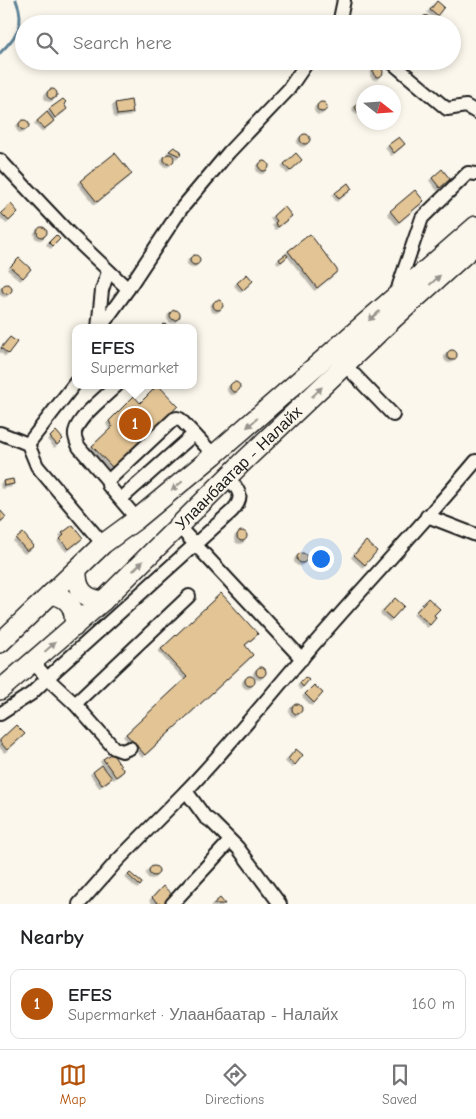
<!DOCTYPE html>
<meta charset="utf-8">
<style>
:root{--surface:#fff;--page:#f6f6f6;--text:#202124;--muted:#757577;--line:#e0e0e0;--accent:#b45309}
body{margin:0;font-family:"Comic Neue",sans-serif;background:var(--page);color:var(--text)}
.compass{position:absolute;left:356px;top:85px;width:45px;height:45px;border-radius:50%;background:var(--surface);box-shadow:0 2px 8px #0003;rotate:107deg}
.you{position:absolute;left:320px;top:558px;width:18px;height:18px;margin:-12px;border:4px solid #fff;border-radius:50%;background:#1a73e8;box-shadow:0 0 0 8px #1a73e833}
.badge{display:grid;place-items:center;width:32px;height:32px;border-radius:50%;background:var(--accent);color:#fff;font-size:16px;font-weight:700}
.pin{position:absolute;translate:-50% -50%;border:2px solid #fff;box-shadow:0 1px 5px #0006}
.popup{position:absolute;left:72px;top:324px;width:125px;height:65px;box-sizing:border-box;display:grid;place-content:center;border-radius:10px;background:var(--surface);filter:drop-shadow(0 1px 4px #0005);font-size:16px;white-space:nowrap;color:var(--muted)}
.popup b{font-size:19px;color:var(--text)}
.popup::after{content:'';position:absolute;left:50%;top:100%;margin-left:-10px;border:10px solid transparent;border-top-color:var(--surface)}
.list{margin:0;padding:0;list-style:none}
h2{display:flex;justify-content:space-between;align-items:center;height:65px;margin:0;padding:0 20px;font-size:21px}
h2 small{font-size:16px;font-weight:400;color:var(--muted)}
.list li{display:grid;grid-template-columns:32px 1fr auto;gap:15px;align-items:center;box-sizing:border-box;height:70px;margin:0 10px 10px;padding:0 10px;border:1px solid var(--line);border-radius:10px}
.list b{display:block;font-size:19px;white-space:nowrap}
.list p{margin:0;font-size:16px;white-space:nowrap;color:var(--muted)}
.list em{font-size:16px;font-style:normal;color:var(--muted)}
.icon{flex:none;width:28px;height:28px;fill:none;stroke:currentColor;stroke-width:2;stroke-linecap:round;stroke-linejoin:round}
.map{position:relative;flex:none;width:476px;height:904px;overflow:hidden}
.search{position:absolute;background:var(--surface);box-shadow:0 2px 8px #0003;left:15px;right:15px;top:15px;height:55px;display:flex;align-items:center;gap:12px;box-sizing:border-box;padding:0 18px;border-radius:28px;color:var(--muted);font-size:19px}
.sheet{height:145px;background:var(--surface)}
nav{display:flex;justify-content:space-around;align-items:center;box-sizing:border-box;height:70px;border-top:1px solid var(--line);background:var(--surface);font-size:14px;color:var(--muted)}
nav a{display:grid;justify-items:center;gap:2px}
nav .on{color:var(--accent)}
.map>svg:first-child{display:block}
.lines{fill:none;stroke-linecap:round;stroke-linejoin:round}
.stream{stroke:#5c8195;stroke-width:3}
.building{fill:#e2c495;stroke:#1c1c1c;filter:url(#shadow)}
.minor-casing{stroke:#1c1c1c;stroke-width:16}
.highway-casing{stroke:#1c1c1c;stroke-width:22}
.minor{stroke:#fbf7ec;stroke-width:12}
.highway{stroke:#fbf7ec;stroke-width:19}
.oneway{fill:#97948e}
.labels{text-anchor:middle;stroke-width:5;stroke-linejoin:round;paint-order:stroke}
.street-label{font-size:16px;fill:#1c1c1c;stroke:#fbf7ec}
</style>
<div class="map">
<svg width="476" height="904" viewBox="0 0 476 904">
<defs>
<filter id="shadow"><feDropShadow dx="-2.5" dy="2.5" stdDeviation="0" flood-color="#0004"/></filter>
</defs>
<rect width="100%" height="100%" fill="#fbf7ec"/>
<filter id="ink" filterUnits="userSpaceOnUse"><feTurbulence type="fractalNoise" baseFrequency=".02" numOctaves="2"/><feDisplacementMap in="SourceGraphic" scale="10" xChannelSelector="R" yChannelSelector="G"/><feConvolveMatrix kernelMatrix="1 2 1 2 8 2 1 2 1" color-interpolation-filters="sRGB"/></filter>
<g filter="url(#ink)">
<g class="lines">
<path class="stream" d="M0,53c17,-17 26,-28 16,-53"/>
</g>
<g class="building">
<polygon points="437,1 444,7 437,16 430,10"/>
<circle cx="426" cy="19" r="3.5"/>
<circle cx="378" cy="72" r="5"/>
<polygon points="378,88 382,92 372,92 373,89"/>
<circle cx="52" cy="94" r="5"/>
<polygon points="63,99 66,102 64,104 67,109 55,118 49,109"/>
<polygon points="131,100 133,113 117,115 115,103"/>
<circle cx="322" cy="107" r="5"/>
<circle cx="360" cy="107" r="4.5"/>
<polygon points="47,112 54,121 44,129 37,121"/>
<circle cx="24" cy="125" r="5"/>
<circle cx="305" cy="139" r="5"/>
<polygon points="399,137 405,144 394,153 388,145"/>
<polygon points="174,147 181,151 180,156 169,151"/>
<polygon points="115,153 132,174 97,202 80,181"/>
<polygon points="296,153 302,160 290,171 284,164"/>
<circle cx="169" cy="159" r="5"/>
<circle cx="264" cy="166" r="5"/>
<polygon points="442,169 450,179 440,188 432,178"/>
<polygon points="348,183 352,189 339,199 335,193"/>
<polygon points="415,190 424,201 399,222 390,211"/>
<polygon points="11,204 18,212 9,221 1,213"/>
<polygon points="284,206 292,216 278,227 275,223 277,221 273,216"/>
<circle cx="42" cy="232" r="5"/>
<polygon points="310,234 338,271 317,288 288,251"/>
<polygon points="56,235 60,239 53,246 49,242"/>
<polygon points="286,254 288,256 281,262 279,259"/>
<circle cx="195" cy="260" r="5"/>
<polygon points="19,258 31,269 23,278 10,267"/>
<polygon points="247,274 253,281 243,290 237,283"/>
<circle cx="7" cy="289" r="5"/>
<circle cx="218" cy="305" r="5"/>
<circle cx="175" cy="315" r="5"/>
<polygon points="164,324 167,325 170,328 160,328"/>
<polygon points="10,337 17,342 8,354 1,348"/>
<circle cx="452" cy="355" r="5"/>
<circle cx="235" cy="387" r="5"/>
<polygon points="158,385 178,406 113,468 92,446 112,427 109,421 134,396 140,403"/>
<polygon points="56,431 63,439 57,445 50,437"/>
<polygon points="13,479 14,484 4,486 3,481"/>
<polygon points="0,510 6,517 0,522"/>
<polygon points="73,525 83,538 69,549 60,539 64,535 62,533"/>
<circle cx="242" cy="536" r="5"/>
<polygon points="23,533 34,546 27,551 16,539"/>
<polygon points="366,541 377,551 365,565 354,555"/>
<circle cx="302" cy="558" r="5"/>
<polygon points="221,593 258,634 245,645 253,655 145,755 126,734 187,677 161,649"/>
<polygon points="395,598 404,606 392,619 383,611"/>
<polygon points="428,598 440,609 434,615 436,618 430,625 416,612"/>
<circle cx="261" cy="672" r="5"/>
<circle cx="250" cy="681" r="5"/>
<polygon points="305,677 309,680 303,687 300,683"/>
<polygon points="314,685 323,693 314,703 305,694"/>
<circle cx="297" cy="709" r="5"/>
<polygon points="16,725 25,734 7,750 0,742 0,740"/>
<polygon points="296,749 303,755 295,765 288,759"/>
<polygon points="112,753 124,771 116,777 103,759"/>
<polygon points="102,765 112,778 102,785 93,772"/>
<circle cx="154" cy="871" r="5"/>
<polygon points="130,873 142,883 140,886 128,875"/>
<polygon points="163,886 176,898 170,904 159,904 152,898"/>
<polygon points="220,898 225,904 213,904"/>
</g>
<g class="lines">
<defs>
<g id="minor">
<polyline points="339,24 344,0"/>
<polyline points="390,61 447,109 466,106 476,112"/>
<polyline points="0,160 69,233 128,289"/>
<polyline points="397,296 399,285 422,218 468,173 476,174"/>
<polyline points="98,328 102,290 108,272"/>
<polyline points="100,328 128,289 181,209 229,152 288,90 308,61"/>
<polyline points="345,365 393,415"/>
<polyline points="0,433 28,444 37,466 103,544"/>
<polyline points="28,444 76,382"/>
<path d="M108,481l-29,-34c-2,-4 -5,-10 -4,-15 3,-15 31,-36 42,-47"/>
<polyline points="121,499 194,434"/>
<polyline points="427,516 476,535"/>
<polyline points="137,519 108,485 108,481 174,419 177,418 180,419 214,455"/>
<polyline points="179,527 302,659"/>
<polyline points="33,662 47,678 75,704 114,748 122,751 130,748"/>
<polyline points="75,704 189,596"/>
<path d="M0,714l31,-20 26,-25 175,-158c14,-15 6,-21 -4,-34"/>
<polyline points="79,904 117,861 186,791"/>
<polyline points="172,904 230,841"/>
<path d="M280,904l-42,-56 -26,-26 -7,-5 -19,-26c50,-52 95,-110 144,-165 49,-56 99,-109 146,-165"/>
</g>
<g id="highway">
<path d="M77,570c-1,19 7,29 26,31"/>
<path d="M51,594c19,3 25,15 23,33"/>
<polyline points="0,643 103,544 137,519 214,455 476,226"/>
<path id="s1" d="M0,690l103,-89 140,-139 151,-144 82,-74"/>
</g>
</defs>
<use href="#minor" class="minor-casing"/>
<use href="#highway" class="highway-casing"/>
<use href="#minor" class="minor"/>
<use href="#highway" class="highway"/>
</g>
<defs><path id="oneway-solid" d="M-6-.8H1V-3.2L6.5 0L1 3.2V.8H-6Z" transform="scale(1.25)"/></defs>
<g class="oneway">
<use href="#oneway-solid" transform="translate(435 280) rotate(-42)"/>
<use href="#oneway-solid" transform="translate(374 316) rotate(139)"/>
<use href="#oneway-solid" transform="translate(317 392) rotate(-44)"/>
<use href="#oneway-solid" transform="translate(252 423) rotate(139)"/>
<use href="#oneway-solid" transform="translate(177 486) rotate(140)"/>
<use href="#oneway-solid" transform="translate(138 566) rotate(-44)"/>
<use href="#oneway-solid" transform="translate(50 647) rotate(-41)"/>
</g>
</g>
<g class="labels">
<g class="street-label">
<text dy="6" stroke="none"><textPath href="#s1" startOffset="326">Улаанбаатар - Налайх</textPath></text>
</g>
</g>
</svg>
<svg class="compass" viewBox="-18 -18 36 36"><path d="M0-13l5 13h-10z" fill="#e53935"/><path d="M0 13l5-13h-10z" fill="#757577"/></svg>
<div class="you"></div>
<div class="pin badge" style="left:135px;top:424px">1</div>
<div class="popup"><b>EFES</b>Supermarket</div>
<div class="search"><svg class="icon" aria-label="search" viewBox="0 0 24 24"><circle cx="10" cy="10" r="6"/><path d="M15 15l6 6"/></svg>Search here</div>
</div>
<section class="sheet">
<h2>Nearby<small></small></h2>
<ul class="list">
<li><span class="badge">1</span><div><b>EFES</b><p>Supermarket · Улаанбаатар - Налайх</p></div><em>160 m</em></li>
</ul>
</section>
<nav>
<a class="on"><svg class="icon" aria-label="map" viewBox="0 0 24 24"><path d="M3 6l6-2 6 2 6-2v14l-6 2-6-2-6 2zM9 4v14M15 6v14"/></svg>Map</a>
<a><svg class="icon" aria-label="directions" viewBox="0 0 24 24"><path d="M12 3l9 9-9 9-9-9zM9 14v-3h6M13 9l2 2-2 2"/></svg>Directions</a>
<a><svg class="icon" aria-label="saved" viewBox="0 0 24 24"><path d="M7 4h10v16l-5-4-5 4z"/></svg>Saved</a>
</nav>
